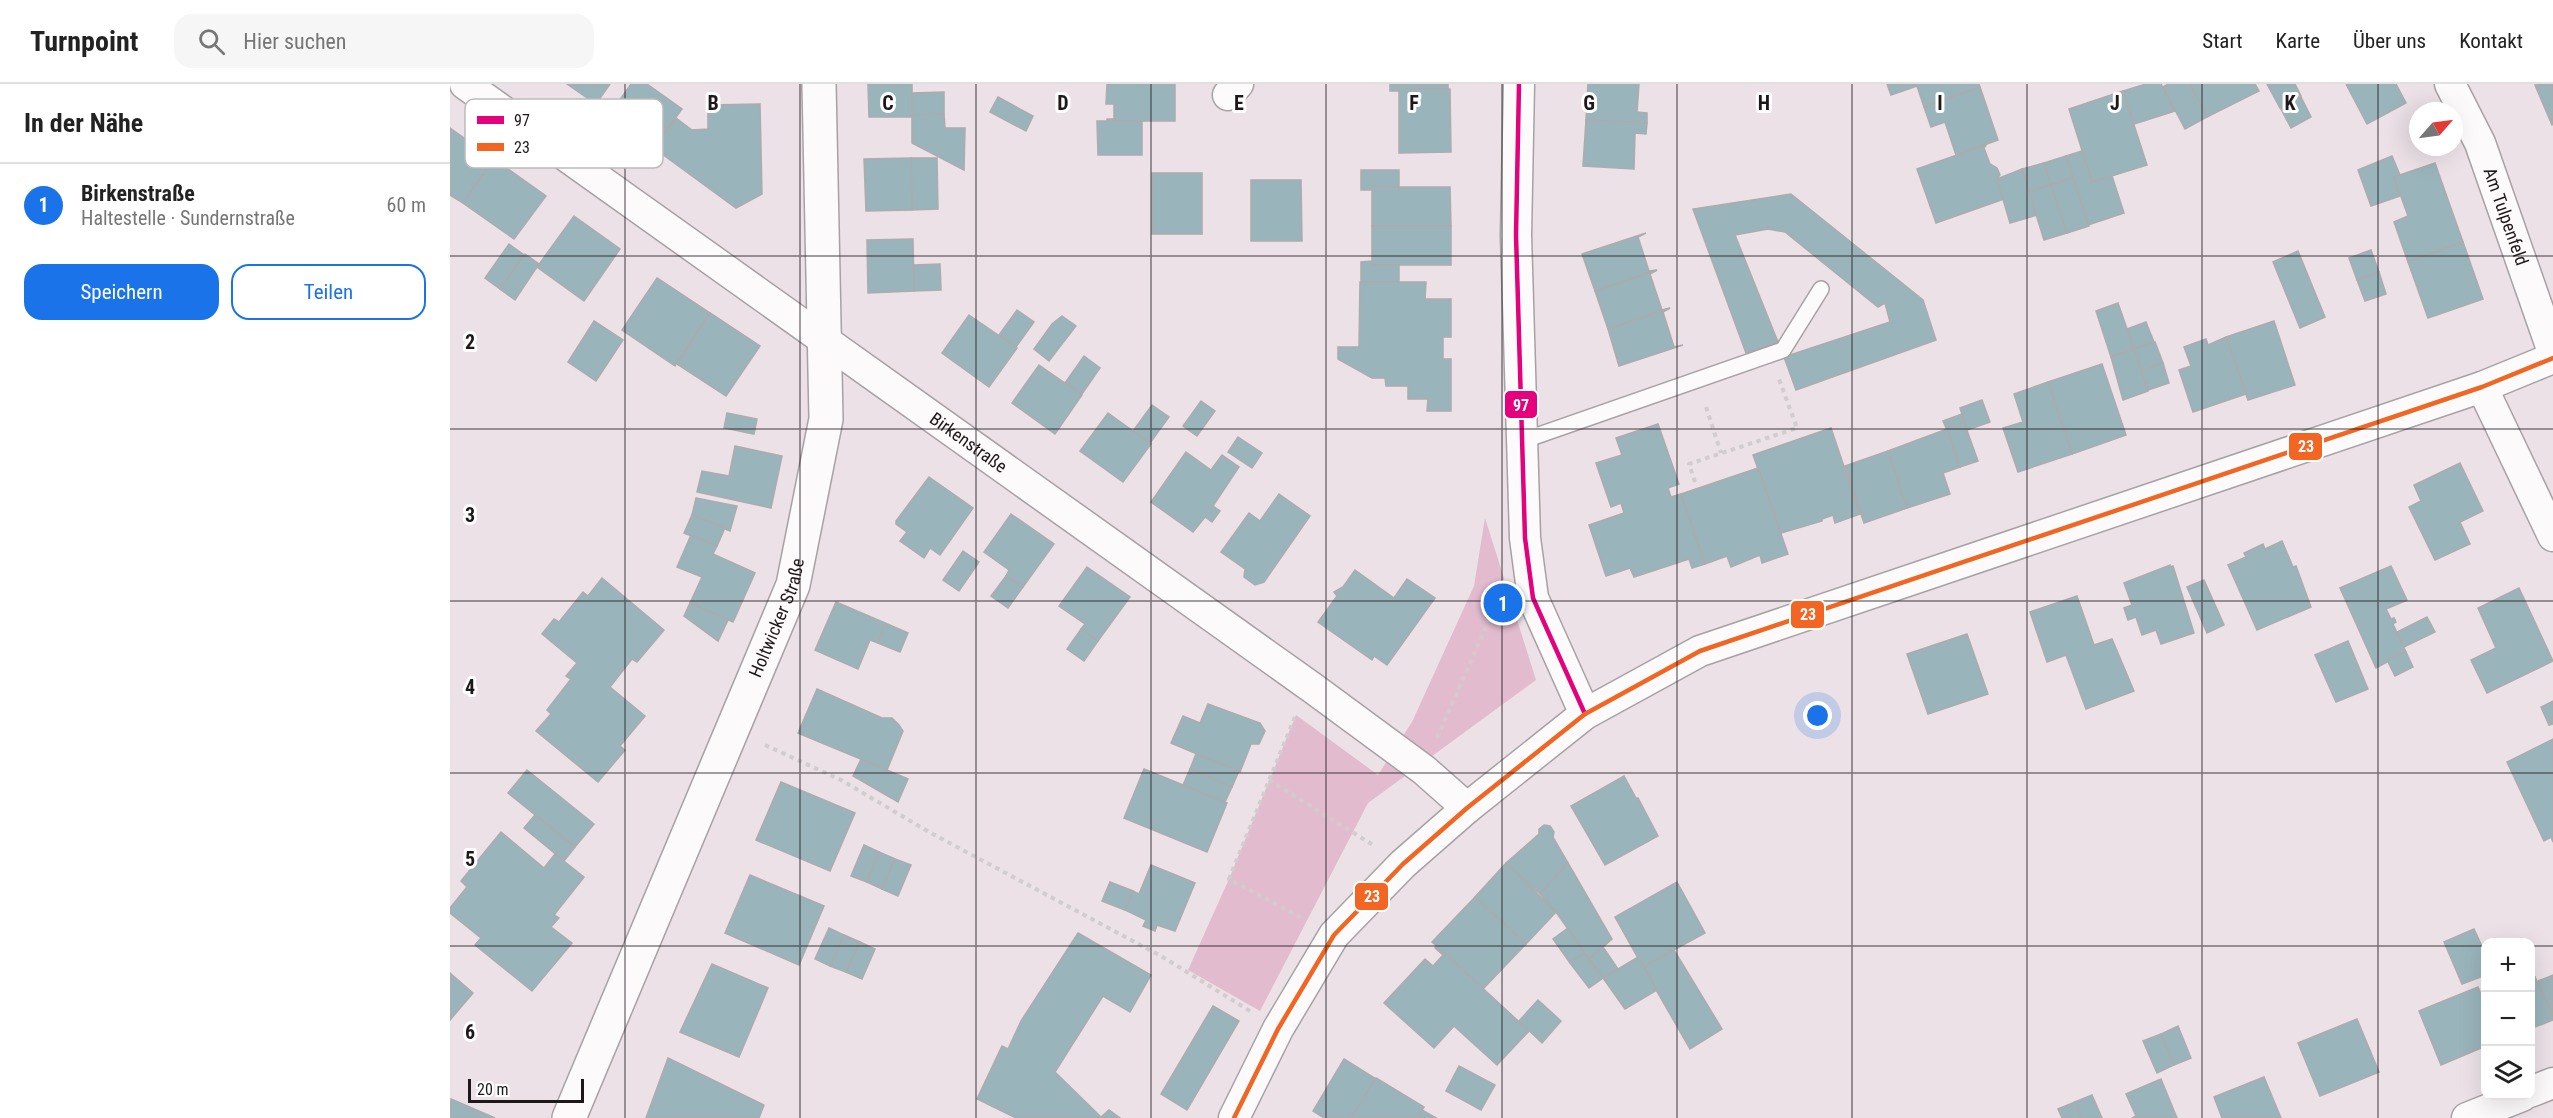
<!DOCTYPE html>
<html lang="de">
<meta charset="utf-8">
<style>
:root{--surface:#fff;--page:#f6f6f6;--text:#222;--muted:#767676;--line:#e0e0e0;--accent:#1a73e8}
body{margin:0;font-family:"Roboto Condensed",sans-serif;background:var(--page);color:var(--text)}
.controls{position:absolute;right:18px;bottom:18px;display:grid;overflow:hidden;border-radius:12px;box-shadow:0 6px 24px #0002}
.controls button{width:54px;height:54px;display:grid;place-items:center;padding:0;border:0;border-bottom:2px solid var(--line);background:var(--surface);color:var(--text);font:30px sans-serif}
.compass{position:absolute;left:1959px;top:18px;width:54px;height:54px;border-radius:50%;background:var(--surface);box-shadow:0 6px 24px #0002;rotate:62deg}
.scale{position:absolute;left:18px;bottom:15px;width:116px;box-sizing:border-box;padding-left:6px;border:3px solid #1f181b;border-top:0;font-size:16px;line-height:21px;white-space:nowrap;color:#1f181b;-webkit-text-stroke:4px #fff;paint-order:stroke}
.you{position:absolute;left:1368px;top:632px;width:21px;height:21px;margin:-15px;border:4px solid #fff;border-radius:50%;background:#1a73e8;box-shadow:0 0 0 9px #1a73e833}
.badge{display:grid;place-items:center;width:39px;height:39px;border-radius:50%;background:var(--accent);color:#fff;font-size:20px;font-weight:700}
.pin{position:absolute;translate:-50% -50%;border:3px solid #fff;box-shadow:0 2px 6px #0006}
.list{margin:0;padding:0;list-style:none}
h2{display:flex;justify-content:space-between;align-items:center;height:78px;margin:0;padding:0 24px;font-size:26px}
h2 small{font-size:20px;font-weight:400;color:var(--muted)}
.list li{display:grid;grid-template-columns:39px 1fr auto;gap:18px;align-items:center;box-sizing:border-box;height:84px;padding:0 24px;border-top:2px solid var(--line)}
.list b{display:block;font-size:22px;white-space:nowrap}
.list p{margin:0;font-size:20px;white-space:nowrap;color:var(--muted)}
.list em{font-size:20px;font-style:normal;color:var(--muted)}
.actions{display:flex;gap:12px;padding:18px 24px}
.actions a{flex:1;padding:14px 0;border:2px solid var(--accent);border-radius:18px;text-align:center;font-size:21px;color:var(--accent)}
.actions .main{background:var(--accent);color:#fff}
.icon{flex:none;width:33px;height:33px;fill:none;stroke:currentColor;stroke-width:2;stroke-linecap:round;stroke-linejoin:round}
.map{position:relative;flex:none;width:2103px;height:1034px;overflow:hidden}
header{display:flex;align-items:center;gap:36px;box-sizing:border-box;height:84px;padding:0 30px;background:var(--surface);border-bottom:2px solid var(--line)}
header strong{font-size:28px}
nav{display:flex;gap:33px;margin-inline-start:auto;font-size:21px}
.search{width:420px;height:54px;background:var(--page);display:flex;align-items:center;gap:15px;box-sizing:border-box;padding:0 21px;border-radius:18px;color:var(--muted);font-size:22px}
main{display:flex}
aside{flex:1;background:var(--surface)}
.map>svg:first-child{display:block}
.green{fill:#e2bbcf}
.building{fill:#9ab4bb;stroke:#acabae;stroke-width:1.5}
.lines{fill:none;stroke-linecap:round;stroke-linejoin:round}
.lane-casing{stroke:#a8a1a4;stroke-width:18}
.street-casing{stroke:#a8a1a4;stroke-width:33}
.secondary-casing{stroke:#a8a1a4;stroke-width:36}
.path{stroke:#d1cdcf;stroke-width:4;stroke-dasharray:4.5 4.5;stroke-linecap:butt}
.lane{stroke:#fcfafb;stroke-width:15}
.street{stroke:#fcfafb;stroke-width:30}
.secondary{stroke:#fcfafb;stroke-width:33}
.bus-1-casing{stroke:#fff;stroke-width:9}
.bus-2-casing{stroke:#fff;stroke-width:9}
.bus-1{stroke:#e5007d;stroke-width:4.5}
.bus-2{stroke:#f26522;stroke-width:4.5}
.grid{fill:none;stroke:#1f181b;stroke-width:1.5;stroke-opacity:0.55}
.labels{text-anchor:middle;stroke-width:6;stroke-linejoin:round;paint-order:stroke}
.street-label{font-size:18px;fill:#1f181b;stroke:#fff}
.key{fill:#fff;stroke:#bcbabb;stroke-width:1.5}
.key-label{font-size:16px;fill:#1f181b}
.grid-label{font-size:20px;text-anchor:middle;font-weight:bold;fill:#1f181b;stroke:#fff;stroke-width:6;stroke-linejoin:round;paint-order:stroke}
.line-badge{stroke:#fff;stroke-width:2}
.badge-label{font-size:16px;text-anchor:middle;font-weight:bold;fill:#fff}
</style>
<header>
<strong>Turnpoint</strong>
<div class="search"><svg class="icon" aria-label="search" viewBox="0 0 24 24"><circle cx="10" cy="10" r="6"/><path d="M15 15l6 6"/></svg>Hier suchen</div>
<nav><a>Start</a><a>Karte</a><a>Über uns</a><a>Kontakt</a></nav>
</header>
<main>
<aside>
<h2>In der Nähe<small></small></h2>
<ul class="list">
<li><span class="badge">1</span><div><b>Birkenstraße</b><p>Haltestelle · Sundernstraße</p></div><em>60 m</em></li>
</ul>
<div class="actions"><a class="main">Speichern</a><a>Teilen</a></div>
</aside>
<div class="map">
<svg width="2103" height="1034" viewBox="0 0 2103 1034">
<rect width="100%" height="100%" fill="#ebe1e6"/>
<polygon class="green" points="1035,434 1086,596 918,719 810,927 738,886 779,795 846,631 928,691 962,638 1024,502"/>
<g class="building">
<polygon points="117,0 160,0 146,20"/>
<polygon points="181,0 197,0 232,25 204,64 159,31"/>
<polygon points="418,0 462,0 462,33 419,33"/>
<polygon points="657,0 725,0 725,37 657,37 657,35 664,35 664,20 656,20"/>
<polygon points="940,0 998,0 998,5 949,5 949,7 940,7"/>
<polygon points="1138,0 1189,0 1187,28 1197,29 1197,39 1136,36"/>
<polygon points="1437,0 1529,0 1530,3 1474,23 1467,2 1441,11"/>
<polygon points="1696,0 1711,0 1725,27 1684,40 1673,7"/>
<polygon points="1718,0 1740,0 1757,33 1735,45 1713,3"/>
<polygon points="1740,0 1805,0 1809,7 1757,33"/>
<polygon points="1817,0 1845,0 1851,12 1830,24"/>
<polygon points="1896,0 1946,0 1956,19 1917,40"/>
<polygon points="2103,0 2103,40 2102,41 2085,1"/>
<polygon points="1530,3 1548,56 1506,71 1495,38 1481,43 1474,23"/>
<polygon points="949,5 1000,5 1001,68 949,69"/>
<polygon points="1673,7 1697,81 1642,98 1619,25"/>
<polygon points="494,8 494,30 462,31 462,9"/>
<polygon points="548,13 583,32 576,47 540,28"/>
<polygon points="1851,13 1861,33 1841,44 1830,23"/>
<polygon points="310,20 312,110 286,124 204,64 226,34 242,46 258,45 258,21"/>
<polygon points="494,30 495,44 515,44 514,86 462,59 462,31"/>
<polygon points="1136,36 1197,39 1196,50 1185,49 1184,85 1133,82"/>
<polygon points="647,37 692,37 692,71 648,71"/>
<polygon points="0,44 44,75 13,119 0,111"/>
<polygon points="1536,61 1534,64 1540,80 1547,84 1550,91 1547,95 1554,115 1486,139 1467,85"/>
<polygon points="1632,67 1642,98 1662,92 1674,129 1638,141 1616,72"/>
<polygon points="1616,72 1623,94 1601,101 1594,79"/>
<polygon points="1942,72 1950,91 1944,93 1950,112 1921,122 1908,86"/>
<polygon points="461,74 487,74 488,125 462,126"/>
<polygon points="461,74 462,126 416,127 414,75"/>
<polygon points="44,75 96,112 64,155 13,119"/>
<polygon points="1594,79 1601,101 1579,108 1572,85"/>
<polygon points="1985,79 2013,158 1958,178 1944,138 1958,132 1944,93"/>
<polygon points="1572,85 1587,131 1560,139 1547,95"/>
<polygon points="911,86 949,86 949,103 922,103 922,106 911,106"/>
<rect x="702" y="89" width="50" height="61"/>
<polygon points="1623,94 1639,142 1617,149 1601,101"/>
<polygon points="801,96 851,96 852,157 801,157"/>
<polygon points="1601,101 1617,149 1594,156 1579,108"/>
<polygon points="922,103 1000,103 1001,142 922,142"/>
<polygon points="1341,110 1473,216 1486,256 1346,306 1334,273 1440,238 1435,219 1428,223 1335,148 1318,145 1285,151 1328,258 1296,269 1243,125"/>
<polygon points="124,132 170,165 134,217 87,183"/>
<rect x="922" y="142" width="79" height="39"/>
<polygon points="1196,149 1188,153 1199,187 1207,186 1145,207 1132,170"/>
<polygon points="463,155 464,207 418,209 417,156"/>
<polygon points="2013,158 2033,215 1978,234 1958,178"/>
<polygon points="59,160 74,171 50,205 35,194"/>
<polygon points="1921,166 1929,188 1907,196 1899,174"/>
<polygon points="1848,167 1875,233 1850,244 1823,178"/>
<polygon points="75,170 89,180 65,216 50,205"/>
<polygon points="922,177 922,181 949,181 949,198 911,198 911,178"/>
<polygon points="490,180 491,206 464,207 464,181"/>
<polygon points="1207,186 1200,190 1212,226 1220,224 1158,245 1145,207"/>
<polygon points="1929,188 1936,210 1915,217 1907,196"/>
<polygon points="207,194 260,229 225,282 172,246"/>
<polygon points="910,198 976,198 975,215 1001,215 1001,253 993,253 993,275 1001,275 1001,327 977,327 978,315 958,315 958,302 936,302 935,294 922,294 888,275 888,263 909,263"/>
<polygon points="1668,219 1684,265 1661,273 1646,227"/>
<polygon points="1220,224 1213,228 1224,263 1233,261 1169,282 1158,245"/>
<polygon points="567,226 584,238 566,263 549,251"/>
<polygon points="260,229 310,262 276,312 227,280"/>
<polygon points="519,231 567,264 539,303 492,269"/>
<polygon points="612,232 626,242 599,277 584,265 602,240"/>
<polygon points="144,237 173,256 146,297 118,278"/>
<polygon points="1824,237 1845,301 1798,316 1776,253"/>
<polygon points="1696,238 1704,258 1684,265 1677,245"/>
<polygon points="1776,253 1796,310 1743,328 1729,286 1741,282 1734,263 1756,255 1758,261"/>
<polygon points="1705,258 1713,279 1691,287 1684,265"/>
<polygon points="1684,265 1698,307 1673,316 1661,273"/>
<polygon points="634,272 650,284 632,310 615,299"/>
<polygon points="1713,279 1719,299 1698,306 1691,287"/>
<polygon points="1652,280 1676,351 1622,370 1598,298"/>
<polygon points="589,281 632,311 605,350 562,319"/>
<polygon points="1598,298 1622,370 1568,388 1553,344 1573,338 1564,310"/>
<polygon points="1532,316 1540,338 1517,346 1510,324"/>
<polygon points="751,317 765,327 747,352 733,342"/>
<polygon points="702,321 719,333 700,359 683,347"/>
<polygon points="277,329 307,335 304,350 274,344"/>
<polygon points="658,329 701,360 673,398 630,367"/>
<polygon points="1512,330 1514,338 1497,346 1493,337"/>
<polygon points="1514,338 1528,377 1510,383 1497,344"/>
<polygon points="1208,340 1229,400 1218,404 1221,413 1231,410 1255,480 1242,484 1239,475 1184,493 1180,484 1156,492 1139,441 1174,429 1171,419 1161,423 1146,379 1172,371 1166,354"/>
<polygon points="1381,344 1410,430 1385,439 1383,431 1372,435 1372,437 1331,449 1303,371"/>
<polygon points="1497,345 1510,383 1493,389 1500,410 1457,424 1438,367"/>
<polygon points="788,353 812,369 802,384 778,368"/>
<polygon points="285,362 332,372 321,424 247,408 252,387 279,392"/>
<polygon points="1438,367 1457,424 1414,439 1395,382"/>
<polygon points="736,368 761,386 772,371 789,383 763,422 770,427 762,438 755,433 743,448 701,418"/>
<polygon points="2010,379 2033,427 2010,438 2020,460 1985,476 1959,423 1971,417 1964,401"/>
<polygon points="1308,384 1338,470 1312,479 1310,471 1281,483 1277,472 1255,480 1231,410"/>
<polygon points="479,393 523,424 490,471 480,464 474,474 450,457 457,448 446,440 446,437"/>
<polygon points="829,410 860,432 814,498 805,501 794,493 795,485 771,468 799,429 810,437"/>
<polygon points="246,414 287,422 280,447 242,431"/>
<polygon points="561,430 604,460 573,503 556,492 559,486 534,468"/>
<polygon points="242,431 275,444 267,462 234,449"/>
<polygon points="241,451 267,462 263,470 305,489 283,538 240,519 252,493 227,483"/>
<polygon points="1832,457 1843,483 1846,482 1861,523 1807,546 1778,481 1796,473 1794,469 1813,460 1815,465"/>
<polygon points="513,467 529,478 509,507 493,496"/>
<polygon points="1720,481 1720,483 1723,482 1744,549 1711,560 1706,546 1692,551 1686,533 1678,536 1674,524 1682,521 1674,499"/>
<polygon points="1941,482 1957,516 1936,525 1941,535 1944,534 1946,538 1943,540 1956,568 1926,584 1890,504"/>
<polygon points="637,483 680,513 648,557 631,545 635,540 609,522"/>
<polygon points="905,486 944,514 957,495 985,514 937,581 924,572 922,576 868,538 887,512 884,508 893,503"/>
<polygon points="556,492 573,503 558,524 541,512"/>
<polygon points="152,494 214,546 187,578 182,575 160,603 195,632 170,662 175,666 148,698 86,647 101,630 97,626 121,595 116,592 127,579 92,550 104,535 109,538 133,508 138,512"/>
<polygon points="1754,496 1774,541 1757,549 1737,503"/>
<polygon points="2069,504 2103,577 2037,609 2021,576 2046,564 2028,524"/>
<polygon points="1627,512 1644,561 1662,555 1684,607 1636,625 1616,571 1597,578 1580,528"/>
<polygon points="386,518 435,539 428,559 420,556 408,585 365,566"/>
<polygon points="240,519 278,536 268,557 234,532"/>
<polygon points="1977,533 1985,548 1954,563 1947,548"/>
<polygon points="435,539 458,549 450,568 428,559"/>
<polygon points="631,545 648,557 634,577 617,565"/>
<polygon points="1517,550 1538,610 1478,630 1457,570"/>
<polygon points="1898,557 1918,605 1886,618 1865,571"/>
<polygon points="1956,568 1963,583 1945,592 1937,576"/>
<polygon points="367,605 432,634 442,634 449,641 453,647 437,686 348,649"/>
<polygon points="2103,617 2103,640 2099,641 2091,623"/>
<polygon points="758,620 810,639 815,647 809,660 801,660 790,688 721,659 733,632 750,639"/>
<polygon points="2103,655 2103,758 2101,753 2094,757 2057,678"/>
<polygon points="746,670 789,687 782,703 740,685"/>
<polygon points="411,675 458,695 448,718 403,692"/>
<polygon points="694,685 777,719 757,768 674,734"/>
<polygon points="740,685 782,703 775,718 733,701"/>
<polygon points="77,686 144,740 125,763 58,709"/>
<polygon points="1174,692 1186,714 1188,714 1208,752 1155,781 1121,722"/>
<polygon points="331,698 405,729 380,787 306,756"/>
<polygon points="85,731 125,763 114,777 74,744"/>
<polygon points="1094,741 1100,742 1104,748 1103,753 1118,779 1090,810 1056,779 1089,750 1089,745"/>
<polygon points="51,748 94,784 105,770 134,793 104,831 109,834 101,843 122,859 82,907 25,861 31,854 0,829 0,824 17,803 11,797"/>
<polygon points="414,761 429,768 417,798 401,792"/>
<polygon points="429,768 445,775 432,805 417,798"/>
<polygon points="445,775 461,781 448,812 432,805"/>
<polygon points="1056,779 1106,828 1076,860 1025,813"/>
<polygon points="1118,779 1162,855 1139,875 1106,828 1090,810"/>
<polygon points="701,781 745,799 725,847 707,841 705,847 693,842 696,836 675,826 683,807 689,810"/>
<polygon points="300,791 374,822 349,881 275,849"/>
<polygon points="660,798 683,807 675,826 652,817"/>
<polygon points="1227,798 1255,849 1193,883 1165,833"/>
<polygon points="1025,813 1076,860 1033,905 982,858"/>
<polygon points="379,844 394,851 380,882 365,875"/>
<polygon points="1118,844 1134,869 1120,879 1103,855"/>
<polygon points="2024,845 2036,871 2036,891 2012,900 1994,858"/>
<polygon points="628,849 701,891 680,928 653,912 605,988 651,1033 659,1026 670,1034 566,1034 527,1015 552,962 558,965 571,937"/>
<polygon points="394,851 410,858 396,888 380,882"/>
<polygon points="410,858 425,865 412,895 396,888"/>
<polygon points="987,862 1079,947 1047,981 1004,942 984,964 934,919 975,875 983,882 993,871 985,864"/>
<polygon points="1153,863 1168,885 1153,894 1139,875"/>
<polygon points="1224,866 1272,945 1240,965 1193,883"/>
<polygon points="1134,869 1153,894 1139,904 1120,879"/>
<polygon points="1188,873 1207,906 1175,925 1153,894"/>
<polygon points="262,880 318,904 289,973 230,948"/>
<polygon points="2080,882 2103,932 2103,936 2080,945"/>
<polygon points="0,889 23,909 0,936"/>
<polygon points="2103,891 2103,932 2088,897"/>
<polygon points="2028,903 2036,922 2036,962 1991,981 1969,927"/>
<polygon points="1088,916 1111,937 1092,959 1069,937"/>
<polygon points="763,922 789,937 737,1026 711,1010"/>
<polygon points="1907,935 1929,988 1870,1012 1848,959"/>
<polygon points="1728,942 1741,974 1724,981 1711,950"/>
<polygon points="1711,950 1724,981 1707,989 1693,957"/>
<polygon points="218,974 314,1021 309,1034 196,1034"/>
<polygon points="894,975 926,995 901,1034 874,1034 863,1027"/>
<polygon points="1009,982 1045,1001 1031,1026 996,1007"/>
<polygon points="1814,993 1831,1034 1772,1034 1764,1013"/>
<polygon points="926,994 974,1023 967,1034 901,1034"/>
<polygon points="1711,995 1727,1034 1682,1034 1686,1032 1676,1010"/>
<polygon points="1642,1011 1652,1034 1631,1034 1625,1018"/>
<polygon points="1,1015 45,1034 0,1034"/>
<polygon points="1625,1018 1631,1034 1612,1034 1608,1025"/>
<polygon points="972,1026 986,1034 967,1034"/>
</g>
<g class="lines">
<defs>
<polyline id="lane" points="1072,357 1333,266 1371,205"/>
<g id="street">
<path id="s1" d="M15,0l849,605 110,81 43,38"/>
<polyline points="1069,0 1066,151 1075,454 1083,514 1135,630"/>
<path id="s2" d="M2000,0l30,59 73,209"/>
<polyline points="778,11 788,0"/>
<polyline points="2032,303 2103,452"/>
<polyline points="2080,1008 2103,999"/>
<polyline points="784,1034 828,945 884,851 953,780 1017,724 1135,630 1250,567 2032,303 2103,274"/>
<polyline points="2017,1034 2072,1012"/>
</g>
<g id="secondary">
<path id="s3" d="M119,1034l224,-533 33,-166 -7,-335"/>
</g>
</defs>
<use href="#lane" class="lane-casing"/>
<use href="#street" class="street-casing"/>
<use href="#secondary" class="secondary-casing"/>
<g class="path">
<polyline points="1256,323 1271,369"/>
<polyline points="1245,398 1239,380 1347,344 1329,295"/>
<polyline points="845,633 779,795 854,835"/>
<polyline points="987,654 1047,518"/>
<polyline points="315,661 391,696 479,748 711,872 800,927"/>
<polyline points="819,696 923,761"/>
</g>
<use href="#lane" class="lane"/>
<use href="#street" class="street"/>
<use href="#secondary" class="secondary"/>
<defs>
<polyline id="bus-1" points="1069,0 1066,151 1075,454 1083,514 1135,630"/>
<polyline id="bus-2" points="784,1034 828,945 884,851 953,780 1017,724 1135,630 1250,567 2032,303 2103,274"/>
</defs>
<use href="#bus-1" class="bus-1-casing"/>
<use href="#bus-2" class="bus-2-casing"/>
<use href="#bus-1" class="bus-1"/>
<use href="#bus-2" class="bus-2"/>
</g>
<path class="grid" d="M175,0v1034M350,0v1034M526,0v1034M701,0v1034M876,0v1034M1052,0v1034M1227,0v1034M1402,0v1034M1577,0v1034M1752,0v1034M1928,0v1034M0,172h2103M0,345h2103M0,517h2103M0,689h2103M0,862h2036M2080,862h23"/>
<g class="labels">
<g class="street-label">
<text dy="6" stroke="none"><textPath href="#s2" startOffset="144">Am Tulpenfeld</textPath></text>
<text dy="6" stroke="none"><textPath href="#s1" startOffset="618">Birkenstraße</textPath></text>
<text dy="6" stroke="none"><textPath href="#s3" startOffset="542">Holtwicker Straße</textPath></text>
</g>
</g>
<rect x="15" y="15" width="198" height="69" rx="9" class="key"/>
<rect x="27" y="32" width="27" height="8" fill="#e5007d"/>
<rect x="27" y="59" width="27" height="8" fill="#f26522"/>
<g class="key-label">
<text x="64" y="42">97</text>
<text x="64" y="69">23</text>
</g>
<g class="grid-label">
<text x="263" y="26">B</text>
<text x="438" y="26">C</text>
<text x="613" y="26">D</text>
<text x="789" y="26">E</text>
<text x="964" y="26">F</text>
<text x="1139" y="26">G</text>
<text x="1314" y="26">H</text>
<text x="1490" y="26">I</text>
<text x="1665" y="26">J</text>
<text x="1840" y="26">K</text>
<text x="20" y="265">2</text>
<text x="20" y="438">3</text>
<text x="20" y="610">4</text>
<text x="20" y="782">5</text>
<text x="20" y="955">6</text>
</g>
<g class="line-badge">
<rect x="1054" y="306" width="34" height="29" rx="6" fill="#e5007d"/>
<rect x="1838" y="348" width="35" height="29" rx="6" fill="#f26522"/>
<rect x="1340" y="516" width="35" height="29" rx="6" fill="#f26522"/>
<rect x="904" y="798" width="35" height="29" rx="6" fill="#f26522"/>
</g>
<g class="badge-label">
<text x="1071" y="327">97</text>
<text x="1856" y="368">23</text>
<text x="1358" y="536">23</text>
<text x="922" y="818">23</text>
</g>
</svg>
<div class="controls">
<button>+</button>
<button>−</button>
<button><svg class="icon" aria-label="layers" viewBox="0 0 24 24"><path d="M12 4l9 5-9 5-9-5zM3 14l9 5 9-5"/></svg></button>
</div>
<svg class="compass" viewBox="-18 -18 36 36"><path d="M0-13l5 13h-10z" fill="#e53935"/><path d="M0 13l5-13h-10z" fill="#767676"/></svg>
<div class="scale">20 m</div>
<div class="you"></div>
<div class="pin badge" style="left:1053px;top:519px">1</div>
</div>
</main>
